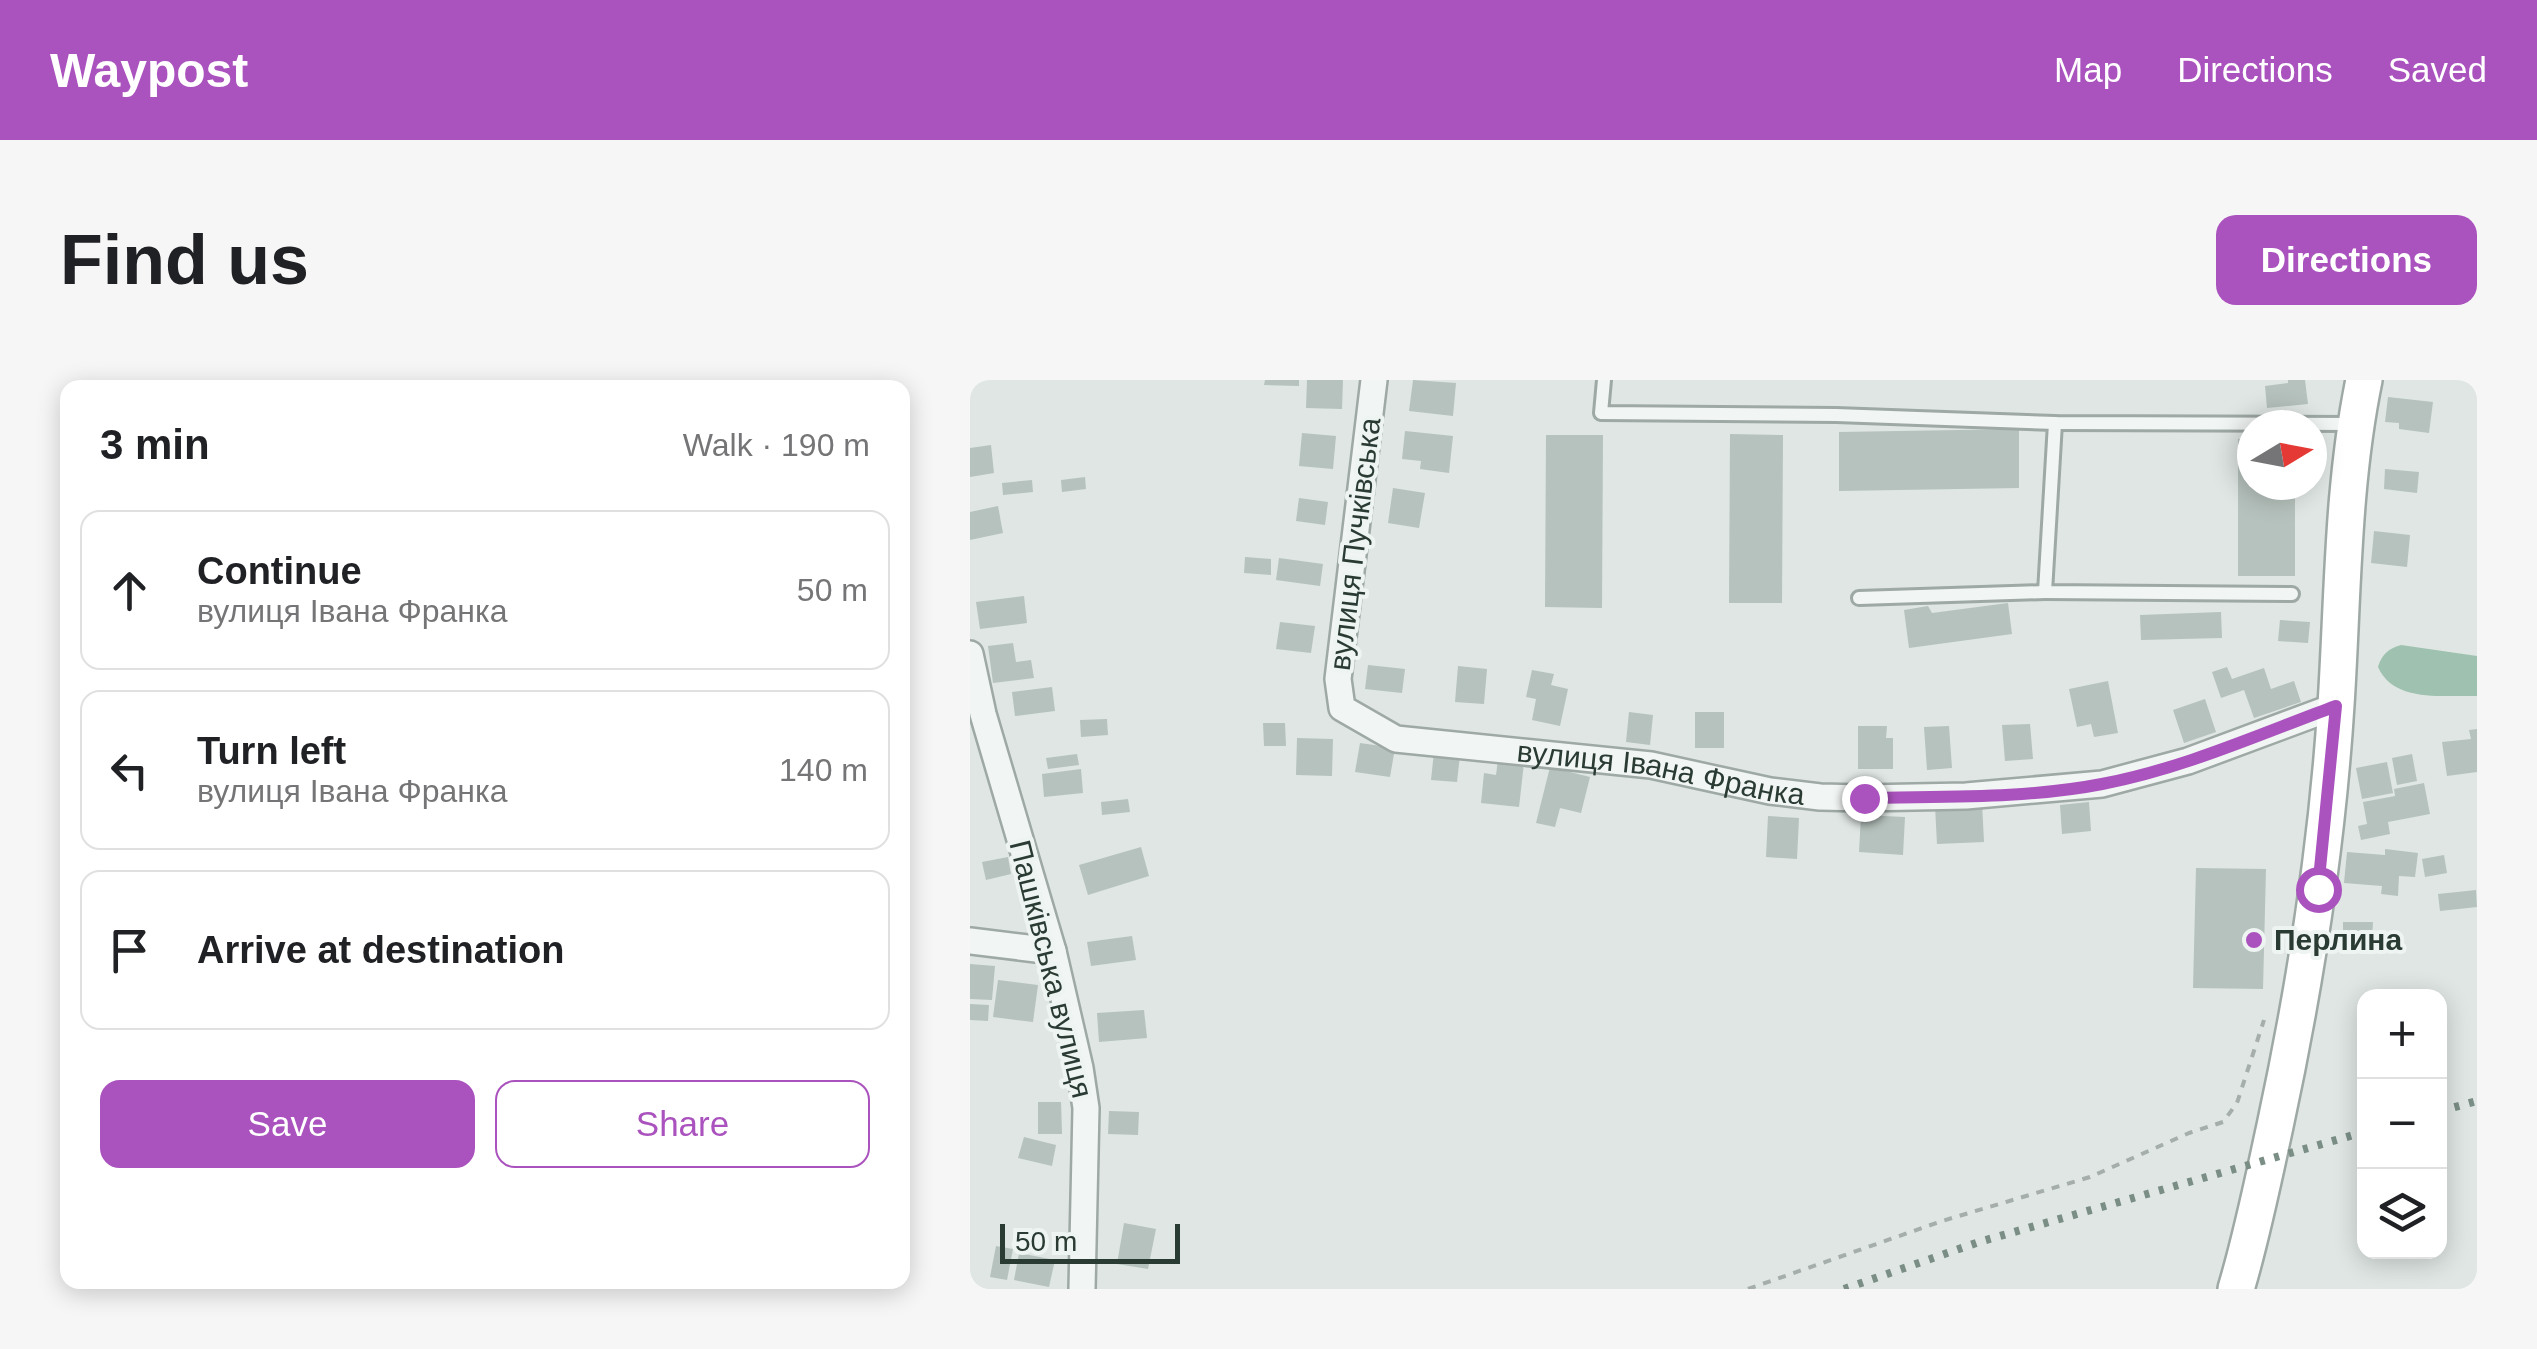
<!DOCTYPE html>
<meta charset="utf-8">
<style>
:root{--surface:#fff;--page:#f6f6f6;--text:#202124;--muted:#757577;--line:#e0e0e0;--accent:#aa52bd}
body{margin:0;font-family:Helvetica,sans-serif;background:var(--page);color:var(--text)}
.controls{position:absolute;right:30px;bottom:30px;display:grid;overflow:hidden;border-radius:20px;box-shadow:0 5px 25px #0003}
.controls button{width:90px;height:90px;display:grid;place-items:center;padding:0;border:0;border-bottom:2px solid var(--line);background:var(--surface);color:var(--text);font:50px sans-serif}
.compass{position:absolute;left:1267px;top:30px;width:90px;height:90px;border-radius:50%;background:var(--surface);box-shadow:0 5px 25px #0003;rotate:80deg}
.scale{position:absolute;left:30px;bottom:25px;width:180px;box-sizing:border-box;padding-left:10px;border:5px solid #2a3b34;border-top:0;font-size:28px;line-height:35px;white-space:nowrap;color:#2a3b34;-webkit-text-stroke:8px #eef4f1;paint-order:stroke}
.stop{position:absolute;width:30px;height:30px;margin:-22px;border:8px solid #aa52bd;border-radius:50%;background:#fff}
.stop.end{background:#aa52bd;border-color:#fff;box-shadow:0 2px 10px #0008}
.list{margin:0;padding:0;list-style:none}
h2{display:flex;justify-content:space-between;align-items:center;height:130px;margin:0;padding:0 40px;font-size:42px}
h2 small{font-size:32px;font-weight:400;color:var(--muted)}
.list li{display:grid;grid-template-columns:65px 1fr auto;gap:30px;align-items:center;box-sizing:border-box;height:160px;margin:0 20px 20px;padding:0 20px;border:2px solid var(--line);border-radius:20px}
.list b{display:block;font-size:38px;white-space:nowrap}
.list p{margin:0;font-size:32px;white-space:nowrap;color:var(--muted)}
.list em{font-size:32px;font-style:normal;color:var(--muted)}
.actions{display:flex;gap:20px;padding:30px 40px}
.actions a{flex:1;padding:22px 0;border:2px solid var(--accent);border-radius:20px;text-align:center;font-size:35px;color:var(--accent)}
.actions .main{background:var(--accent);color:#fff}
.icon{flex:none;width:55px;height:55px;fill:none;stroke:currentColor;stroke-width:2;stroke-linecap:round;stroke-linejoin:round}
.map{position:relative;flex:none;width:1507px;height:909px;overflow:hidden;border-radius:20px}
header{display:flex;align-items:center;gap:60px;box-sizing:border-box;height:140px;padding:0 50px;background:var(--accent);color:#fff}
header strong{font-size:48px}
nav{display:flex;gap:55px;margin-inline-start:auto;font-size:35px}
.intro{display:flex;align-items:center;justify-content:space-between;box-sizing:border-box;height:240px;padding:0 60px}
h1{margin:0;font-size:70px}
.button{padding:25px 45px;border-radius:20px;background:var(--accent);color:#fff;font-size:35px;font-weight:700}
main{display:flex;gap:60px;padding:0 60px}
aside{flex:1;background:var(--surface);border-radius:20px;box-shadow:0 5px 25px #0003}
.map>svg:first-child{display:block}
.water{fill:#9ec2af}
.building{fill:#b6c2bd}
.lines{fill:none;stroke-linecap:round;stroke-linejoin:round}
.lane-casing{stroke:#9ea8a4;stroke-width:18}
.street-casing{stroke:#9ea8a4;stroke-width:30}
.secondary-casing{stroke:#9ea8a4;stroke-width:40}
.path{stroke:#a5aeaa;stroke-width:4;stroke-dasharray:8 8;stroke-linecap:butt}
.lane{stroke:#f1f5f3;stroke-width:12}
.street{stroke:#f1f5f3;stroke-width:25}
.secondary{stroke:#fff;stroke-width:35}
.rail{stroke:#7a8e86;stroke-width:8;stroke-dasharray:5 10;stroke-linecap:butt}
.route{stroke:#aa52bd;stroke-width:12}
.poi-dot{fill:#aa52bd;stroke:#eef4f1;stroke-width:4}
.labels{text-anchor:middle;stroke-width:8;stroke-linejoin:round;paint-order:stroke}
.street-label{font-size:30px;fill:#2a3b34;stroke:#eef4f1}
.poi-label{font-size:30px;font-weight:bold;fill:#2a3b34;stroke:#eef4f1;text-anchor:start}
</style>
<header>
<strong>Waypost</strong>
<nav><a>Map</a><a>Directions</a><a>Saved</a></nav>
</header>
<div class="intro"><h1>Find us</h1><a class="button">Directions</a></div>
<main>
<aside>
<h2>3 min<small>Walk · 190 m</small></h2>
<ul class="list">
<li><svg class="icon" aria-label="ahead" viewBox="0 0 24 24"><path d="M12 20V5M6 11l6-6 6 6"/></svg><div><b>Continue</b><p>вулиця Івана Франка</p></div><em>50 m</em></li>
<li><svg class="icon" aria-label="left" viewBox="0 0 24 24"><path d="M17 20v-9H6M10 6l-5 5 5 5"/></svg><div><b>Turn left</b><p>вулиця Івана Франка</p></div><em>140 m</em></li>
<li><svg class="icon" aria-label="arrive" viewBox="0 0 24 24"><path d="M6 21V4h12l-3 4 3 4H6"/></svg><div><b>Arrive at destination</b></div></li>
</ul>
<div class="actions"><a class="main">Save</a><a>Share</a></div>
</aside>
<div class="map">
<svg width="1507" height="909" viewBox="0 0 1507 909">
<rect width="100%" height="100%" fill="#dfe6e3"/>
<path class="water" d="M1431,265l76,11v40c-34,-1 -83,7 -99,-29 4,-13 10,-18 23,-22z"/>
<g class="building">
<polygon points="295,0 329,0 329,6 294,5"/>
<polygon points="337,0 373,0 372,29 336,28"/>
<polygon points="443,0 486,3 483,36 439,31"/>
<polygon points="1318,0 1335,0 1338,24 1297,28 1295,6 1318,3"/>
<polygon points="1418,17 1463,22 1459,53 1429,49 1429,43 1415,42"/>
<polygon points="1049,49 1049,108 869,111 869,52"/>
<polygon points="435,51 483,56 479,93 450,89 451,81 432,79"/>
<polygon points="332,53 366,56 363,89 329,86"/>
<polygon points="760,54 813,55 812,223 759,223"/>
<polygon points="576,55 633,55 632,228 575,227"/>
<polygon points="1268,59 1282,59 1282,105 1325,105 1325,196 1268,196"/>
<polygon points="21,65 24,93 0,97 0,68"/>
<polygon points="1415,89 1449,92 1447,113 1414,109"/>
<polygon points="115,97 116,109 92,112 91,100"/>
<polygon points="62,100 63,112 33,115 32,103"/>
<polygon points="423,108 455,113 449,148 418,143"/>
<polygon points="329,118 358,122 355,145 326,141"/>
<polygon points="28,126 33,153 0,160 0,132"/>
<polygon points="1404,151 1440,155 1437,187 1401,183"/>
<polygon points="275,177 301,179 301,195 274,193"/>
<polygon points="309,178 353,184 350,206 306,200"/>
<polygon points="54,216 57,243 10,249 6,222"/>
<polygon points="1038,223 1042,254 939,268 934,230 958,226 962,233"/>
<polygon points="1251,232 1252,258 1171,260 1170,235"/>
<polygon points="1310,240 1340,242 1338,263 1308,261"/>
<polygon points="310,242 345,246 341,273 306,269"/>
<polygon points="43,263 46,282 61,280 64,298 23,303 18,266"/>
<polygon points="398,285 435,289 432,313 395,309"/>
<polygon points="488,286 517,289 514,324 485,322"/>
<polygon points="1257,287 1262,299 1294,288 1301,309 1324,301 1331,322 1284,338 1274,310 1251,318 1242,292"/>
<polygon points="562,290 584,294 581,305 598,309 590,346 562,340 566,319 556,317"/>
<polygon points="1138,301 1148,353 1124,357 1121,344 1107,347 1099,309"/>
<polygon points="82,307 85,331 45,336 42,312"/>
<polygon points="1235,319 1246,352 1214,363 1203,330"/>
<polygon points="659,332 683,335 680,365 656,362"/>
<rect x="725" y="332" width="29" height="36"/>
<polygon points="137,339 138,355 111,357 110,340"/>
<polygon points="293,343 315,343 316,366 294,366"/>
<polygon points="1060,344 1063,379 1035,381 1032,345"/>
<polygon points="888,346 917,346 916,358 923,358 923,389 888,389"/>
<polygon points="979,346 982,388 957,390 954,347"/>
<polygon points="1507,349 1507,392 1477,396 1472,362 1501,359 1499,350"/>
<polygon points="327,358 363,359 362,396 326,395"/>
<polygon points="390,363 425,368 420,397 385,392"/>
<polygon points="464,372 490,375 487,402 461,400"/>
<polygon points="107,374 109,385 78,389 76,378"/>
<polygon points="1442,374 1447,401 1427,405 1422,378"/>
<polygon points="528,380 554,383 549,427 511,423 514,393 526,395"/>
<polygon points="1417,382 1423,413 1392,419 1386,388"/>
<polygon points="580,387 620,397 611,433 590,428 585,447 566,443"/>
<polygon points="111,389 113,413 74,417 72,394"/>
<polygon points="1454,403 1460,434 1418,442 1420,454 1391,460 1388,446 1397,444 1393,422 1425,416 1424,409"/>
<polygon points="158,419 160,432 132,435 131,422"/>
<polygon points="1119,422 1121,451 1092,454 1090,425"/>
<polygon points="1012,423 1014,462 967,464 965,426"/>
<polygon points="891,435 935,437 933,475 889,472"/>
<polygon points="798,436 829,438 827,479 796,477"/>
<polygon points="171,467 179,496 118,515 109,485"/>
<polygon points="1415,469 1448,473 1445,497 1429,496 1428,516 1411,514 1412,506 1374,503 1377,472 1415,475"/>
<polygon points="1474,475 1477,493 1455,497 1452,479"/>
<polygon points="38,477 41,494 16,500 12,482"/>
<polygon points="1226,488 1296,489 1293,609 1223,608"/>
<polygon points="1506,510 1507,527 1470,531 1468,514"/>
<polygon points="1373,542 1403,542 1402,561 1373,561"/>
<polygon points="162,556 166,580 121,586 117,562"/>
<polygon points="0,584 25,586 22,620 0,619"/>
<polygon points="28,600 68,605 63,642 23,637"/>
<polygon points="0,624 19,625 18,641 0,640"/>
<polygon points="174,630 177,658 129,662 127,633"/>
<polygon points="68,722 91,722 92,754 68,754"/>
<polygon points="139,731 169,732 168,755 138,754"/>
<polygon points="54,757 86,765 82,786 48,778"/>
<polygon points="154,843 186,849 178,889 147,884"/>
<polygon points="26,866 43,869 37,900 20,897"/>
<polygon points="49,873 85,880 79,907 44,900"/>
</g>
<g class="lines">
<defs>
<g id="lane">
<polyline points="634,0 631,33 866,35 1085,43 1385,44"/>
<polyline points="1085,43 1075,212 1322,214"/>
<polyline points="889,218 1075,212"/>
</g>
<g id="street">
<path id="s1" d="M404,0l-36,299 4,29 54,31 255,26 119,26 50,6 43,1 103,-2 136,-12 86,-23 148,-55"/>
<polyline points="0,274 13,334 83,571 110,688 116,728 112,909"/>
<polyline points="0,561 83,571"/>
</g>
<path id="secondary" d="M1266,909c16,-53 27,-108 39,-163 30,-139 52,-279 61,-421 7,-108 6,-218 28,-325"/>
</defs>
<use href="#lane" class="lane-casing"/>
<use href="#street" class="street-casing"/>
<use href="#secondary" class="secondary-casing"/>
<polyline class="path" points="778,909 972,841 1120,797 1219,753 1253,742 1267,723 1294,640"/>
<use href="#lane" class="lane"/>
<use href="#street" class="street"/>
<use href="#secondary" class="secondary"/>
<g class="rail">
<polyline points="1470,731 1507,721"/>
<polyline points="874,909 1009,862 1394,752"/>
</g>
</g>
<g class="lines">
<path class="route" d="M894,418c78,-2 161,1 238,-14 80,-15 158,-50 234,-78l-18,183"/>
</g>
<circle class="poi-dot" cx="1284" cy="560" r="10"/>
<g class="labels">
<g class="street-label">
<text transform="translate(385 164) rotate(-83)" y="10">вулиця Пучківська</text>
<text dy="10" stroke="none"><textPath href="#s1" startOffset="660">вулиця Івана Франка</textPath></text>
<text transform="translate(81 589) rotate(76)" y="10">Пашківська вулиця</text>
</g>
<g class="poi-label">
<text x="1304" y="570">Перлина</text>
</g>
</g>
</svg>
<div class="controls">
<button>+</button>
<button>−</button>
<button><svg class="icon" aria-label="layers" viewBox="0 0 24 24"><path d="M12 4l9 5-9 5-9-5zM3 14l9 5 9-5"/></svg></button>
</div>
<svg class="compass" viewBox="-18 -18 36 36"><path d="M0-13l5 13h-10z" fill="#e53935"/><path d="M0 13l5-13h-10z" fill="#757577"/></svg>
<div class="scale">50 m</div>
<div class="stop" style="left:1348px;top:509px"></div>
<div class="stop end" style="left:894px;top:418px"></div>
</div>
</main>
